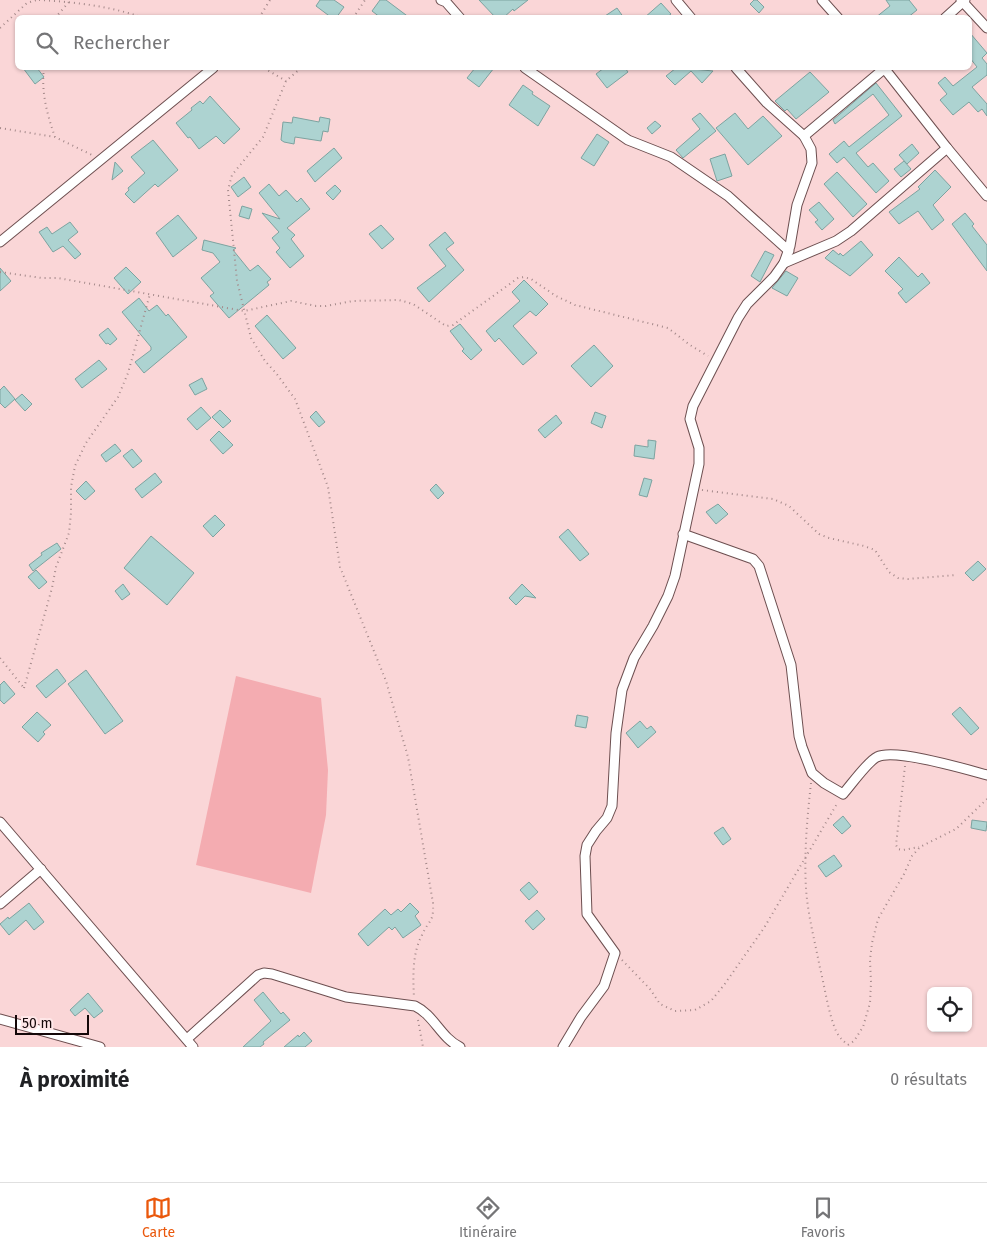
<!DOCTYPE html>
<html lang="fr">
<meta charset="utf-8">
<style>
:root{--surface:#fff;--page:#f6f6f6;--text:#202124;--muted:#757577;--line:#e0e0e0;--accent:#ea580c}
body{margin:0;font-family:"Fira Sans",sans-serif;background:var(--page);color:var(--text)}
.controls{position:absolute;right:15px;bottom:15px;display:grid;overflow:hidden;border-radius:8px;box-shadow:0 1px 4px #0004}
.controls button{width:45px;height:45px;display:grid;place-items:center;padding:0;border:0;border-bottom:1px solid var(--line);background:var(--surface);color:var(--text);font:25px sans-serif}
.scale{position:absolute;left:15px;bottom:12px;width:74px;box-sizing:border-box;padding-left:5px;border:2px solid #140809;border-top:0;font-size:14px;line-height:18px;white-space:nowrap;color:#140809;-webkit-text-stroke:4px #fee7e8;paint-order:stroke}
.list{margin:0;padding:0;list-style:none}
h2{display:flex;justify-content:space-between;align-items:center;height:65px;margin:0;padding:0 20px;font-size:21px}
h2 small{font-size:16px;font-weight:400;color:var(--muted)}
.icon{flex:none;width:28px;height:28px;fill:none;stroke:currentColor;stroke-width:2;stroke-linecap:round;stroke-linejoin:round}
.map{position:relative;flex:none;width:987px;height:1047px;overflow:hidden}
.search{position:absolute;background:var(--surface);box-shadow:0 1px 4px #0004;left:15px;right:15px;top:15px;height:55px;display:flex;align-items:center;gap:12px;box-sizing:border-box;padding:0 18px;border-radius:8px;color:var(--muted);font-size:19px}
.sheet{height:135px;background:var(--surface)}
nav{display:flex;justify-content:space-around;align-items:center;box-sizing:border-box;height:70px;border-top:1px solid var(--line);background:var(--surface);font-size:14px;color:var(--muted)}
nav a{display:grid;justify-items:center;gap:2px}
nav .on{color:var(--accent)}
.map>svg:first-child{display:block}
.green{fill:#f4acb1}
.building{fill:#add3d1;stroke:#7da3a0}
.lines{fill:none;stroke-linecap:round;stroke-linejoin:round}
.minor-casing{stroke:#6d4f50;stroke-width:11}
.path{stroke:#a4898a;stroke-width:2;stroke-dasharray:1 4;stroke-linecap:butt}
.minor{stroke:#fff;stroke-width:9}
</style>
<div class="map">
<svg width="987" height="1047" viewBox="0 0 987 1047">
<rect width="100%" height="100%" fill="#fad6d7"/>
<polygon class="green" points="236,676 321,698 328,770 326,815 311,893 196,865"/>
<g class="building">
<polygon points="320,0 334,0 344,7 336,18 332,18 316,6"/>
<polygon points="380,0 386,0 410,18 381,18 372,11"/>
<polygon points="479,0 528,0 514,11 513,9 503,18 496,18"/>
<polygon points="754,0 757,0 764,7 759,13 750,4"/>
<polygon points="886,0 909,0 917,10 907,18 875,18 890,6"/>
<polygon points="661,3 671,14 666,18 644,18"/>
<polygon points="617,8 624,18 602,18"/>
<polygon points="970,33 987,53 982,58 987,64 987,75 972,87 987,104 987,116 982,109 978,112 969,102 953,115 940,100 947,94 938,83 945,77 953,86 977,67 970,58"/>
<polygon points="23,68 37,68 44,77 35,84"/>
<polygon points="475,68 494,68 479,87 467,78"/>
<polygon points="604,68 625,68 628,72 607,88 596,74"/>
<polygon points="676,68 694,68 693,69 713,71 702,83 691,71 675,85 666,76"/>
<polygon points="810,72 829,92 796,119 787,109 785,111 775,101"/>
<polygon points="876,83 902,116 856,153 868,167 873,163 889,181 876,193 844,157 837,163 829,154 844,141 849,147 889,115 873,94 835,124 833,120"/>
<polygon points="523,85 533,92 532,94 550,106 538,126 509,105"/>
<polygon points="210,96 240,129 224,144 216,136 199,149 190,137 188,138 176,123 192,110 191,108 200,101 203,104"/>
<polygon points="700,113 716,131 683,158 676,150 700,129 692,119"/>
<polygon points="735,113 748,129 763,116 782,136 748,165 716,128"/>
<polygon points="293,117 319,122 320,117 330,119 328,132 323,131 321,141 295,137 294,144 284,142 281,140 283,122 292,123"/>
<polygon points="655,121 661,126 652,134 647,128"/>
<polygon points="597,134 609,142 594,166 581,158"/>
<polygon points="153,140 178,170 158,187 155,184 134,203 125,194 129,190 128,188 145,173 131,157"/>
<polygon points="912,144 919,153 907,164 899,155"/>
<polygon points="334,148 342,158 315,182 307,171"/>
<polygon points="725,154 732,176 717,181 710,159"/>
<polygon points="904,161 911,169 901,177 894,169"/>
<polygon points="115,162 123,171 112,180"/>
<polygon points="935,170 951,187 933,205 944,220 932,230 918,211 899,224 889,212 920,189 918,187"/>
<polygon points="837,172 867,204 853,217 824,184"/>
<polygon points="244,177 251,187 238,197 231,187"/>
<polygon points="269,184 279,196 286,190 297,202 301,198 310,209 287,228 295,235 291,239 304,256 290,268 276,252 280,248 272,238 279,232 262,213 280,219 259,193"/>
<polygon points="335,185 341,191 333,200 326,193"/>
<polygon points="819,202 834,219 822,230 815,222 818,220 809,210"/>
<polygon points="242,206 252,209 249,219 239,216"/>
<polygon points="965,213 974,224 972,226 987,245 987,271 952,224"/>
<polygon points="178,215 197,238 173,257 156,233"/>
<polygon points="70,222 78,232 68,240 81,254 75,259 63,246 53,252 39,232 47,227 52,234"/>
<polygon points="381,225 394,239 382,249 369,234"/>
<polygon points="445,232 454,243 446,249 464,270 429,302 417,288 446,266 429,245"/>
<polygon points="204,240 236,248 233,250 250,271 258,265 271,279 267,282 269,285 229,318 210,296 214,293 201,278 220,262 213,253 202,250"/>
<polygon points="861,241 873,255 850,276 825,258 833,250 839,255 840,253 843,256"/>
<polygon points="765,251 774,255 760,282 751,276"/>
<polygon points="899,257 918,277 922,273 930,283 906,303 898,293 903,289 885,271"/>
<polygon points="126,267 141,282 128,294 114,278"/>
<polygon points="0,268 11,281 0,291"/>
<polygon points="786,271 798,278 787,296 772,288"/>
<polygon points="524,280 548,304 536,316 530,311 513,326 537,353 523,365 499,338 495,342 486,331 520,301 512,292"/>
<polygon points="139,298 149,311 157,305 166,316 168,314 187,337 144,373 135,362 151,350 151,347 122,312"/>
<polygon points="267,315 296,348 283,359 255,326"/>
<polygon points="460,324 482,350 471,360 462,351 464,349 450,331"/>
<polygon points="108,328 117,339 110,345 108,343 106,344 99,335"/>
<polygon points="594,345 613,366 591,387 571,366"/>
<polygon points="99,360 107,369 82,388 75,379"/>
<polygon points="202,378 207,389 195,395 189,385"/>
<polygon points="4,386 15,399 5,408 0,403 0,390"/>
<polygon points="22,394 32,404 25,411 15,400"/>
<polygon points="201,407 211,418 197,430 187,419"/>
<polygon points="220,410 231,421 223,428 212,417"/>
<polygon points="316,411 325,422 319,427 310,417"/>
<polygon points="595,412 606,416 602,428 591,423"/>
<polygon points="556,415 562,423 545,438 538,430"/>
<polygon points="219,431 233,445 223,454 210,440"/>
<polygon points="648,440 656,441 654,459 634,456 635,445 648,447"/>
<polygon points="115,444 121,451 106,462 101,455"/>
<polygon points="132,449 142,461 133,468 123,456"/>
<polygon points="155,473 162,482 142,498 135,489"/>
<polygon points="644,478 652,480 647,497 639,495"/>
<polygon points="86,481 95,491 85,500 76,491"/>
<polygon points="436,484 444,493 438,499 430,490"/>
<polygon points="718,504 728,514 716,524 706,512"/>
<polygon points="215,515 225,525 213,537 203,526"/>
<polygon points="568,529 589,554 580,561 559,537"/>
<polygon points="151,536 194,573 167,605 124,568"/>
<polygon points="57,543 61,549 33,571 29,565 42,555 41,553"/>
<polygon points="978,561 986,569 973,581 965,573"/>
<polygon points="36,570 47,582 39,589 28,577"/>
<polygon points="123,584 130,594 122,600 115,591"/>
<polygon points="522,584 536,598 525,596 516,605 509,598"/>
<polygon points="57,669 66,681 46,698 36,686"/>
<polygon points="86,670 123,721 105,734 68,684"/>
<polygon points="4,681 15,694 4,704 0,700 0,685"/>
<polygon points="960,707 979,728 971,735 952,714"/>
<polygon points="37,712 51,725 43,732 45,734 38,742 22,727"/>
<polygon points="577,715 588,717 586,728 575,726"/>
<polygon points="640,721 647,729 651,726 656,732 638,748 626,733"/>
<polygon points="843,816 851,826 842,834 833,825"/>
<polygon points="972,820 987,822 986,831 971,828"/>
<polygon points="723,827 731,839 723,845 714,833"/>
<polygon points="834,855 842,866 826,877 818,866"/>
<polygon points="529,882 538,892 529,900 520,890"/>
<polygon points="29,903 44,922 34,930 26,920 9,935 0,924 8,917 9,919"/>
<polygon points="410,903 419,912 415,916 421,925 403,938 395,927 392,930 389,927 368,946 358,934 385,909 391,915 398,909 401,912"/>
<polygon points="537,910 545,919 533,930 525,921"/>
<polygon points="263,992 281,1014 283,1012 290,1020 263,1042 264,1044 260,1047 243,1047 271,1021 254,1000"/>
<polygon points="88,993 103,1011 94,1018 85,1008 75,1016 70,1010"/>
<polygon points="304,1032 312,1041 305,1047 284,1047 298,1035 299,1037"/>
</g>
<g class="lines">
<defs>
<g id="minor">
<polyline points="441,0 446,2 460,18"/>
<polyline points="676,0 691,18"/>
<polyline points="822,0 838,18"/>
<polyline points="961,0 987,28"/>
<polyline points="945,18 965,0"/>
<polyline points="525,68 628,140 671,157 728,196 789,251"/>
<polyline points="884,68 947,148 987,196"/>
<polyline points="804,136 885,68"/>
<polyline points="0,242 213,68"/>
<polyline points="784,263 836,241 851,231 947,148"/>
<path d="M683,534l70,25 6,7 32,99 8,71 3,11 10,26 12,10 19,11c8,-9 25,-33 34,-37 18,-9 88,12 110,18"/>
<polyline points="0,822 193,1047"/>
<polyline points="0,904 41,869"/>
<polyline points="0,1019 100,1047"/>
<path d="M187,1039l71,-64 6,-2 8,1 74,23 69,9c19,9 26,32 45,41"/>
<polyline points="563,1047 581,1017 604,986 615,953 587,914 585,856 587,845 596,831 607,818 612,806 616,733 622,690 634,658 653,626 668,596 675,576 699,464 699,448 690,419 693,406 738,318 747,304 774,277 784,263 790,246 797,205 812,163 811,149 804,136 767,103 736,68"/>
</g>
</defs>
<use href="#minor" class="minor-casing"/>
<g class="path">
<path d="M39,0c36,2 71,6 105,18"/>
<polyline points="55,18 69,2"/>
<polyline points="259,18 270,0"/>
<polyline points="353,18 365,0"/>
<polyline points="0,28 27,3 37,0"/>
<path d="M44,68c-3,24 3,46 11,69"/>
<polyline points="264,68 286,81"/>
<path d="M301,68l-15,13 -23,56 -31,38 -4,15 9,91 14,57 14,23 11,12 19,26 33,88 12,80 46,114 22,76 25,146c1,20 -4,16 -11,32 -10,19 -9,42 -8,63"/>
<polyline points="0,128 55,137 92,155"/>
<polyline points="0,272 42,278 58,278 244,311 291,301 316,306 326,306 353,301 399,300 413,304 446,326 453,325 518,278 524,277 531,279 556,296 575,305 668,328 690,345 708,356"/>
<polyline points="702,490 773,499 789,506 819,534 829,538 864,546 875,550 889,572 898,578 908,579 956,575"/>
<polyline points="0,658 24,688"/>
<polyline points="24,688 52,588 56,567 69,533 71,513 71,487 75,466 86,443 118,397 128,373 150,294"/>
<polyline points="905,766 896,845 898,849 903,850 919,847"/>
<path d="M811,783c-4,36 -7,71 -5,106 2,27 9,53 14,79 5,20 8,44 16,63 3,6 7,10 12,14"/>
<polyline points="622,960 650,989 660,1004 675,1011 695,1010 711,1001 724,985 764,928 838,802"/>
<polyline points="418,1020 423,1047"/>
<polyline points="848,1045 854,1041 863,1027 870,1003 871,982 870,960 872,943 878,919 904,874 912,856 920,847 956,829 987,799"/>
</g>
<use href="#minor" class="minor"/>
</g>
</svg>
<div class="controls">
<button><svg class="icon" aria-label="locate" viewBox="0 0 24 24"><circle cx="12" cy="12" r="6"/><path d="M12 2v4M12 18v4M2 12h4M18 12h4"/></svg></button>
</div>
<div class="scale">50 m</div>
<div class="search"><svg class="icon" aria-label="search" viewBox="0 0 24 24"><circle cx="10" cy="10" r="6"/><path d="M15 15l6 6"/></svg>Rechercher</div>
</div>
<section class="sheet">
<h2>À proximité<small>0 résultats</small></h2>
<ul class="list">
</ul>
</section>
<nav>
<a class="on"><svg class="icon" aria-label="map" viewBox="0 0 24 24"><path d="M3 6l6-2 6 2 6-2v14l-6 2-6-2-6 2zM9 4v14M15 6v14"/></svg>Carte</a>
<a><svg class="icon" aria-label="directions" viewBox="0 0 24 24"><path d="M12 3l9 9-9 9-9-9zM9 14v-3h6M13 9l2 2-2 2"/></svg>Itinéraire</a>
<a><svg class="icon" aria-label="saved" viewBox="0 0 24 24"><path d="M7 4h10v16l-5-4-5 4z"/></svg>Favoris</a>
</nav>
